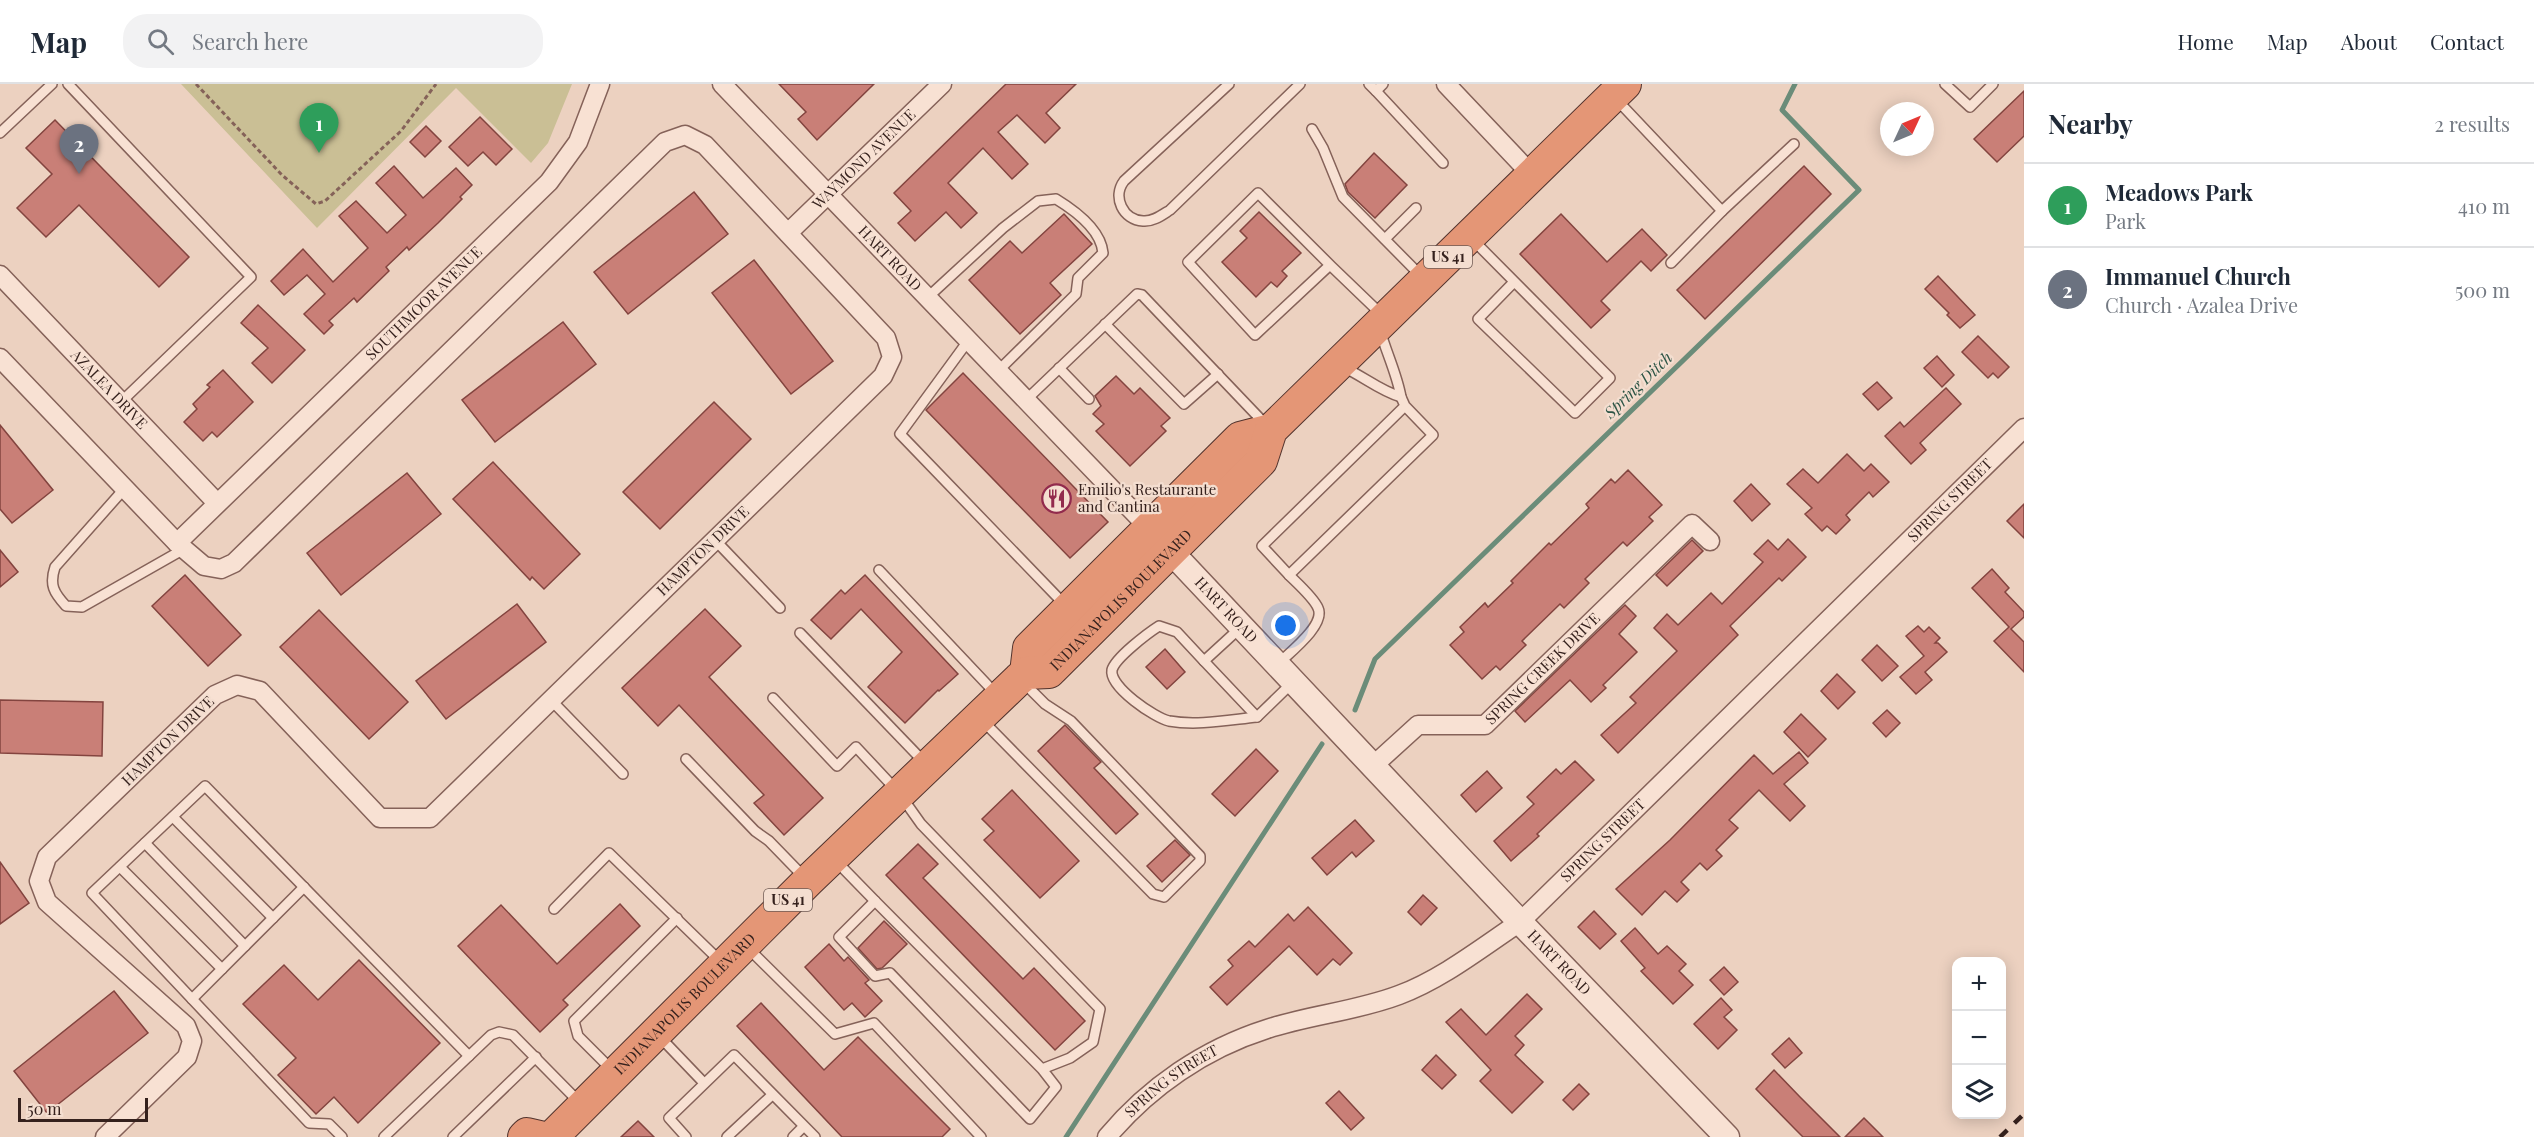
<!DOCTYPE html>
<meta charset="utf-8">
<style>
:root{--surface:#fff;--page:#f2f2f3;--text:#1f2937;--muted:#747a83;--line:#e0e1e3;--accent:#922b4d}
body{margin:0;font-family:"Playfair Display",serif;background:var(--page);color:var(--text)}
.controls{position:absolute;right:18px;bottom:18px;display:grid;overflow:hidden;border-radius:12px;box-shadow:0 3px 15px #0003}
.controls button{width:54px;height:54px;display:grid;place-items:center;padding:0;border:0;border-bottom:2px solid var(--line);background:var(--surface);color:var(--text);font:30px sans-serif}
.compass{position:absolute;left:1880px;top:18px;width:54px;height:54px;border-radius:50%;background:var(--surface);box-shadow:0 3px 15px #0003;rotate:46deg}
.scale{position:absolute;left:18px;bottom:15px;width:130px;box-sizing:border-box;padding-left:6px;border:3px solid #35211d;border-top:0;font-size:16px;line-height:21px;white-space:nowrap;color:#35211d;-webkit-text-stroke:4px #f4ded0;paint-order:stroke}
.you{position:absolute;left:1286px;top:542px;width:21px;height:21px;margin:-15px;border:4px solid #fff;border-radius:50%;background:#1a73e8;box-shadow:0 0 0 9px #1a73e833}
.badge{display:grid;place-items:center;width:39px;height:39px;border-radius:50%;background:var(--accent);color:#fff;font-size:20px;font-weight:700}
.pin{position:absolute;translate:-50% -50px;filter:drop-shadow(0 2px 3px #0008)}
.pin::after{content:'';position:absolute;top:32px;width:21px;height:18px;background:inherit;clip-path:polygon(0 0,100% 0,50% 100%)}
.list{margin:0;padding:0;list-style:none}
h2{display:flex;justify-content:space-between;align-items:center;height:78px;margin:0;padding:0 24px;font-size:26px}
h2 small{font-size:20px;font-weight:400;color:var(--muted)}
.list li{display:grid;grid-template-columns:39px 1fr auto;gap:18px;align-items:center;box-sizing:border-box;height:84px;padding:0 24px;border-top:2px solid var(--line)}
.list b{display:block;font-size:22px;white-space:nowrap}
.list p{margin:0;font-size:20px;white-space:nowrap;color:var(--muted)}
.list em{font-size:20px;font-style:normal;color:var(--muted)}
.icon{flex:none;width:33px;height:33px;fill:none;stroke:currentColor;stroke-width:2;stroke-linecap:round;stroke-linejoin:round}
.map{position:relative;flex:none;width:2024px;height:1053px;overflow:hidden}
header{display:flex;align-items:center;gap:36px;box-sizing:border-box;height:84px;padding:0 30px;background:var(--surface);border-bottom:2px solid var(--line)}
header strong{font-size:28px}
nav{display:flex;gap:33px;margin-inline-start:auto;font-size:21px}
.search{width:420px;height:54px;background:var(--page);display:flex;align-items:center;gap:15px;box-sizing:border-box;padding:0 21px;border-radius:24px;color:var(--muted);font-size:22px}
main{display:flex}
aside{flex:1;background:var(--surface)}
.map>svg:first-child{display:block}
.green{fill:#cabf95}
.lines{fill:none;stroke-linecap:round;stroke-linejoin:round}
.stream{stroke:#6b8c79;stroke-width:5}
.building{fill:#c97f77;stroke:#83443f;stroke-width:1.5}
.service-casing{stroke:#856259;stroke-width:12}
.minor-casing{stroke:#856259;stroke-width:21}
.tertiary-casing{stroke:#856259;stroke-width:27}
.trunk-casing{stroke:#52332d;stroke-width:34}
.path{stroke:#856259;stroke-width:3;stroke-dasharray:4.5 3;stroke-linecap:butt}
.service{stroke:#f8e1d3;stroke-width:9}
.minor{stroke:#f8e1d3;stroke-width:18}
.tertiary{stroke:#f8e1d3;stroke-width:24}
.trunk{stroke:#e49676;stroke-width:32}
.rail{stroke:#35211d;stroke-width:4.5;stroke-dasharray:10 10;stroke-linecap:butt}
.labels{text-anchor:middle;stroke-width:4.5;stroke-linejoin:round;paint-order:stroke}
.shield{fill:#f4ded0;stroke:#6e5a53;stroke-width:1.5}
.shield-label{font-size:14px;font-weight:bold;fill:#35211d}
.street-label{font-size:15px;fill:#35211d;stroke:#f4ded0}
.poi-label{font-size:15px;fill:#35211d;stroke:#f4ded0;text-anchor:start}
.water-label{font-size:16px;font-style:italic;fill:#2c5445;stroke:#f4ded0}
</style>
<header>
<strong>Map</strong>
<div class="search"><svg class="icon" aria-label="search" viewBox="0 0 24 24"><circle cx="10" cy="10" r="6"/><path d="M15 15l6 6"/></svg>Search here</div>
<nav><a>Home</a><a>Map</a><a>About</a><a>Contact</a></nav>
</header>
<main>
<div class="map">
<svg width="2024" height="1053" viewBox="0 0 2024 1053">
<rect width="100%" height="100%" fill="#ecd1c0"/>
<polygon class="green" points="181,0 572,0 548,59 531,79 456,4 317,144"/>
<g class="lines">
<g class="stream">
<polyline points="1355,626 1375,575 1859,106 1782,26 1795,0"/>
<polyline points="1066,1053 1322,660"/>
</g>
</g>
<g class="building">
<polygon points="779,0 874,0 817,56 798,35 806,28"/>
<polygon points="1006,0 1076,0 1046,29 1060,44 1045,59 1017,31 998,48 1028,80 1012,95 983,64 948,99 977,129 961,144 946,128 915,157 898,139 911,127 894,109"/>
<polygon points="2024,7 2024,52 1997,78 1974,55"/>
<polygon points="480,33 512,65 496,81 483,68 468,82 449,63"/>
<polygon points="55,36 189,173 159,203 79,121 46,153 17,124 52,90 26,64"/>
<polygon points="426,42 441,57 425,73 410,58"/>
<polygon points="1374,69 1407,101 1375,134 1348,108 1345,100"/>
<polygon points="394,82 423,114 456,84 472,101 460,113 462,115 438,139 409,166 407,163 386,183 389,187 357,218 354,214 329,237 333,241 324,250 304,230 325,210 307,191 284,211 271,197 303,165 333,198 368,164 339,132 356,117 387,149 406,131 376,99"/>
<polygon points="1804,82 1831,110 1705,235 1677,206"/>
<polygon points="694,108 728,150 628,230 594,188"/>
<polygon points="1259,128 1301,169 1282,187 1287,192 1277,203 1271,198 1256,213 1222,178 1247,154 1240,147"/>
<polygon points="1064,130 1092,160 1050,199 1061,211 1020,250 969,196 1010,157 1022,169"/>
<polygon points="1561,130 1607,178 1642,145 1667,171 1651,187 1641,177 1601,217 1610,226 1591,244 1520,170"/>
<polygon points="754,176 833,277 791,310 712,209"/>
<polygon points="1938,192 1975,231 1960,244 1947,231 1949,229 1925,205"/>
<polygon points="258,221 305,266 272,299 252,279 268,264 241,239"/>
<polygon points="563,238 596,280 495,358 462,316"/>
<polygon points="1978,252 2009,283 1998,294 1993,289 1988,294 1962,268"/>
<polygon points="1937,272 1954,291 1942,303 1924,284"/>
<polygon points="223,286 253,318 217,353 212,348 203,357 184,338 197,325 193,320 210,303 207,301"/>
<polygon points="963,289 1108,438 1070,474 926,326"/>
<polygon points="1116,292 1134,310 1140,304 1170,334 1161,342 1166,347 1130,382 1096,347 1104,340 1093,330 1101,322 1095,312"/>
<polygon points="1877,298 1892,314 1878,326 1863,310"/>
<polygon points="1946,304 1961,320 1920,359 1926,366 1911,380 1885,352 1900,338 1904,343"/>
<polygon points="714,318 751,355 660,445 623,408"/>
<polygon points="0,341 53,406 12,439 0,425"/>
<polygon points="1847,370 1864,387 1871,380 1889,398 1873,413 1869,408 1846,431 1850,436 1836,450 1827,442 1822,447 1805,430 1812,424 1787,400 1803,385 1818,399"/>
<polygon points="493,378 580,470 544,505 532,493 530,496 453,415"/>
<polygon points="1628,386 1662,421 1649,433 1653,437 1627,462 1623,458 1585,495 1589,499 1564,524 1560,520 1522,557 1526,561 1500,586 1496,582 1482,595 1450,561 1464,548 1460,543 1485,519 1488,523 1513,499 1511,497 1549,459 1551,461 1589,424 1586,420 1611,395 1615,399"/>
<polygon points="407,389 441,430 341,511 307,469"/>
<polygon points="1751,400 1770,420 1752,437 1734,417"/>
<polygon points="2024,420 2024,454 2007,437"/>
<polygon points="1788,455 1806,473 1782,497 1779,494 1730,542 1738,551 1618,669 1601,651 1636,619 1630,613 1677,567 1654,544 1667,530 1678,541 1711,509 1722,520 1763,478 1754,470 1768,456 1778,466"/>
<polygon points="1692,456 1703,467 1667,502 1656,491"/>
<polygon points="0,466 18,488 0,503"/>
<polygon points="1992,485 2009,504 2005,508 2024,528 2024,533 2011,545 2024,558 2024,588 1994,557 2009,543 1972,504"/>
<polygon points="185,491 241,551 208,582 152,522"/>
<polygon points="865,491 958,590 939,607 938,606 905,639 868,603 902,568 861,525 831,555 811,536 841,506 845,510"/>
<polygon points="517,520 546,558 446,635 416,597"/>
<polygon points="1625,521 1636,532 1619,550 1637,568 1603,601 1606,604 1591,618 1570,596 1525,638 1515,627"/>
<polygon points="705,525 741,562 709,593 823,714 784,751 754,719 764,711 679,621 658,642 622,604"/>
<polygon points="319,526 408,618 369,655 280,563"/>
<polygon points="1918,542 1924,548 1929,543 1940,554 1935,559 1938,559 1947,568 1925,588 1932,596 1916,610 1900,593 1924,572 1906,552"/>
<polygon points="1877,561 1898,582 1882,597 1862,576"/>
<polygon points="1165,565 1185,588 1167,605 1146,583"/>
<polygon points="1837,590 1855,608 1838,625 1821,607"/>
<polygon points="0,616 103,618 102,672 0,669"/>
<polygon points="1887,626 1900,639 1886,653 1873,639"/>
<polygon points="1801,630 1826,655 1808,673 1784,648"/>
<polygon points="1065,641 1101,678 1094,684 1138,730 1116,750 1038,667"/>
<polygon points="1256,665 1278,687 1235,732 1212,710"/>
<polygon points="1799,668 1808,679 1784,700 1805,722 1790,737 1759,706 1729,736 1738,744 1716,766 1722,772 1707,786 1700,779 1681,798 1689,806 1677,818 1665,807 1642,831 1616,805 1670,756 1754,671 1773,690"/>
<polygon points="1575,677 1594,696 1537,750 1539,752 1511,777 1494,757 1534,720 1527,713 1556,685 1561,690"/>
<polygon points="1487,687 1502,704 1476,728 1461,711"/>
<polygon points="1012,706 1079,777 1040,814 984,756 994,747 982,735"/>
<polygon points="1355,736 1374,757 1356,773 1352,768 1327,791 1312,774"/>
<polygon points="1175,756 1190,771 1162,798 1147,782"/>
<polygon points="918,760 938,780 923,794 1023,895 1034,884 1085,937 1055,966 886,791"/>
<polygon points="0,778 29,819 0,840"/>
<polygon points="1423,811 1437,824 1421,841 1408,828"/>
<polygon points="620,820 640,842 563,916 568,921 540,948 458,862 501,821 557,880"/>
<polygon points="1308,823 1352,869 1340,881 1333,875 1317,891 1289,862 1227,921 1210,903 1233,882 1228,876 1249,857 1255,863 1288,830 1294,837"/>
<polygon points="1594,827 1616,850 1600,865 1578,843"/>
<polygon points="884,837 907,860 882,884 877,885 858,864"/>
<polygon points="1635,844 1658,870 1667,862 1686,880 1679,887 1693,901 1673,920 1641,887 1645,884 1621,857"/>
<polygon points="829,860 844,877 848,873 869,896 865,899 882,917 865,933 852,919 844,926 805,883"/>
<polygon points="359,876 440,959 358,1039 334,1013 316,1030 278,991 296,974 243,920 284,881 318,916"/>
<polygon points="1724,883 1738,898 1724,911 1710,896"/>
<polygon points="114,907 148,949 47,1029 14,987"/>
<polygon points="1527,910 1542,925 1515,952 1524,961 1515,971 1543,998 1512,1029 1480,997 1491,986 1446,938 1461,925 1486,951"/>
<polygon points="1721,914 1732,926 1724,933 1737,946 1718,965 1694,940"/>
<polygon points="761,919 824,986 858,953 950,1045 942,1053 842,1053 737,942"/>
<polygon points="1789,954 1802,969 1785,984 1772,970"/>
<polygon points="1436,971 1456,991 1442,1005 1422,986"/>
<polygon points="1774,986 1800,1013 1840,1053 1803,1053 1795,1045 1756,1005"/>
<polygon points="1579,1000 1589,1010 1573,1026 1563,1016"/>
<polygon points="1339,1007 1364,1034 1351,1046 1326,1019"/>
<polygon points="1864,1034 1883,1053 1845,1053"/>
<polygon points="638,1037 654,1053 621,1053"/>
</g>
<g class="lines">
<defs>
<g id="service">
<polyline points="68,0 251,193 121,318"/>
<path d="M1229,0l-105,97c-12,16 -1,39 19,40 10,1 19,-6 27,-11l130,-126"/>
<polyline points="1369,0 1376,7 1383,0"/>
<polyline points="1945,0 1970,23 1993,0"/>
<polyline points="1376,7 1443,79"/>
<polyline points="1617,16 1722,127 1671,179"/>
<polyline points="1312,45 1323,64 1343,113 1421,192"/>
<polyline points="0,49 52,0"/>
<polyline points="1722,127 1794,60"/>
<polyline points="1385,155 1416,124"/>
<polyline points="1473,156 1610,294 1575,329 1478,235 1514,198"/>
<polyline points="1330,181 1258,109 1188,178 1255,251 1330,181 1382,231"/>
<path d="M927,214l76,-70 35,-27 18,-2c18,11 45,31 47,54l-25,25 -2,16 -78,77"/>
<polyline points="1105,240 1184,320 1218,290"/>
<polyline points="968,257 900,350 1065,521"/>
<path d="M1343,283c20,9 37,24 58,30 -4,-23 -15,-45 -21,-67"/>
<polyline points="1059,284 1089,315"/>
<polyline points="1401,313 1405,322 1433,351 1289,491 1262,462 1405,322"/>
<polyline points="1026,316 1137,210 1142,211 1267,342"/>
<path d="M125,404l-70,79c-6,18 -1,26 11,39l16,1 102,-58"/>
<polyline points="715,456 780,524"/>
<polyline points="879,486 996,610"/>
<polyline points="1240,544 1204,577 1257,633 1292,599"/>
<polyline points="800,549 924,678"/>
<path d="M1204,577l-27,-29 -18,-6c-11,7 -44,32 -47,44 -3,17 43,48 57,51 28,5 59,-1 88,-4"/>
<path d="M1278,580c11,-11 48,-39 40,-56 -4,-10 -21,-25 -29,-33"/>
<polyline points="773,614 837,682 856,663 899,709 921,740 1100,925 1093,958 1070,974 1042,985 875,817 839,853 875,892 890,889 1030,1035 1056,1003 1042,985"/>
<polyline points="550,615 623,690"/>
<polyline points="983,637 1153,810 1164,813 1200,777 1200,772 1071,637 1045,620 1023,598"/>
<polyline points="686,675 755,747 769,757 804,793"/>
<polyline points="173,733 273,834"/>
<polyline points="145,759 245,862"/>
<polyline points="836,777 875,817"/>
<polyline points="120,783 222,885"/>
<polyline points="554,825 609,769 721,878"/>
<polyline points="748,864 835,950 874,939 981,1053"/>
<polyline points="192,915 304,803"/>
<polyline points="659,952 704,999"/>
<polyline points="613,987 578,952 574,937 677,834"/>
<polyline points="342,1053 329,1040 309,1039 92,809 205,702 469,972"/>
<polyline points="384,1053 491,951 499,948 513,951 581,1020"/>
<polyline points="453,1053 536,973"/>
<polyline points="686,1053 669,1034 734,971 815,1053"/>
<polyline points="727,1053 772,1011"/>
<polyline points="793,1053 803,1043"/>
</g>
<g id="minor">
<path id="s1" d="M722,0l427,444"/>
<polyline points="1446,0 1532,91"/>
<path id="s2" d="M788,149l154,-149"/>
<path id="s3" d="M0,191l217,228"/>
<polyline points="0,274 177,459 204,482 221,485 234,479 665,58 685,51 705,61 886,254 892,273 883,292 430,734 380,734 260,607 237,601 215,611 47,773 39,797 47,818 186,942 192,957 187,973 105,1053"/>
<path id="s4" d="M177,459l372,-361 29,-40 22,-58"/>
<path id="s5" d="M1374,681l44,-40h67l207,-201 18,17"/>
<path id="s6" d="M1107,1053c42,-50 97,-88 160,-108 43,-14 90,-18 132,-34 43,-16 82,-47 121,-73l504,-494"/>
</g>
<g id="tertiary">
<path id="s7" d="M1158,454l362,384 207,215"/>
</g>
<g id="trunk">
<polyline points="1026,589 1029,564 1240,354 1271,346"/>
<polyline points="524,1053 527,1050 540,1053"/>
<path id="s8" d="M552,1053l256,-256 211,-202 7,-6 23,-1 212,-211 10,-31 354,-346"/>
</g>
</defs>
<use href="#service" class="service-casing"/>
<use href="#minor" class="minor-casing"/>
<use href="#tertiary" class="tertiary-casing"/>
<use href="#trunk" class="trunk-casing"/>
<polyline class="path" points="196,0 282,91 316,120 325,117 401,47 436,0"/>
<use href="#service" class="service"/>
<use href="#minor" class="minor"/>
<use href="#tertiary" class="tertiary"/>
<use href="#trunk" class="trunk"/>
<polyline class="rail" points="2000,1053 2024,1030"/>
</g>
<defs>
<symbol id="restaurant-ring" viewBox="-11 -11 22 22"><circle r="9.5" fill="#f4ded0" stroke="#922b4d" stroke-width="1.5"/><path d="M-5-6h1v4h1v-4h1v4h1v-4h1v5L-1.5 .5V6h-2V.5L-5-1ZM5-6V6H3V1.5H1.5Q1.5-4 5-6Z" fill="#922b4d"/></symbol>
</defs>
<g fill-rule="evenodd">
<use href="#restaurant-ring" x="1040" y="398" width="33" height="33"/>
</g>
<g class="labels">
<g class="shield">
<rect x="1424" y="162" width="48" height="22" rx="4.5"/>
<rect x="764" y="805" width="48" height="22" rx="4.5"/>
</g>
<g class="shield-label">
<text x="1448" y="178">US 41</text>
<text x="788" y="821">US 41</text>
</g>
<g class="street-label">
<text dy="5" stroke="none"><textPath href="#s2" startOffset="106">WAYMOND AVENUE</textPath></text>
<text dy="5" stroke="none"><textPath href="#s1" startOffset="242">HART ROAD</textPath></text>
<text dy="5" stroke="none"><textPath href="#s4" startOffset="344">SOUTHMOOR AVENUE</textPath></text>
<text dy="5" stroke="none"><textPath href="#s3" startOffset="158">AZALEA DRIVE</textPath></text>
<text dy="5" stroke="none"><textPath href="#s6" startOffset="1076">SPRING STREET</textPath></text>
<text transform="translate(703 467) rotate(-44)" y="5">HAMPTON DRIVE</text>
<text dy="5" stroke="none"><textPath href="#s8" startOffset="788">INDIANAPOLIS BOULEVARD</textPath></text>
<text dy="5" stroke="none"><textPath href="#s7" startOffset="99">HART ROAD</textPath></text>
<text dy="5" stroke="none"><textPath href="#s5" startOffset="207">SPRING CREEK DRIVE</textPath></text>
<text transform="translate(168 657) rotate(-44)" y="5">HAMPTON DRIVE</text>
<text dy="5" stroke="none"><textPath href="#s6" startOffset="590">SPRING STREET</textPath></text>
<text dy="5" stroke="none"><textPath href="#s7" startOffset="584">HART ROAD</textPath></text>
<text dy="5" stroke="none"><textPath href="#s8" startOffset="188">INDIANAPOLIS BOULEVARD</textPath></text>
<text dy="5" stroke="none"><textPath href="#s6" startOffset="86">SPRING STREET</textPath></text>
</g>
<g class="poi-label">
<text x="1078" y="411">Emilio's Restaurante<tspan x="1078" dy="17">and Cantina</tspan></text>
</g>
<g class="water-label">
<text transform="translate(1638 301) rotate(-44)" y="6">Spring Ditch</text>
</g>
</g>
</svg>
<div class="controls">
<button>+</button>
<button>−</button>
<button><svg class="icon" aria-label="layers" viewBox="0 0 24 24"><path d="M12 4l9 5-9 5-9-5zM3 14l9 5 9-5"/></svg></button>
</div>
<svg class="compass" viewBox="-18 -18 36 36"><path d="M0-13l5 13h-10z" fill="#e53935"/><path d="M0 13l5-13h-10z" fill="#747a83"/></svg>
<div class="scale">50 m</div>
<div class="you"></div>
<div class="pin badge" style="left:319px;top:69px;background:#2e9e5b">1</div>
<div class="pin badge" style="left:79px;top:90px;background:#6b7280">2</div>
</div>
<aside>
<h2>Nearby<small>2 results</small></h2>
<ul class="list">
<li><span class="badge" style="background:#2e9e5b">1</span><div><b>Meadows Park</b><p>Park</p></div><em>410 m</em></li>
<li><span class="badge" style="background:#6b7280">2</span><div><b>Immanuel Church</b><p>Church · Azalea Drive</p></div><em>500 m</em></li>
</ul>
</aside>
</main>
